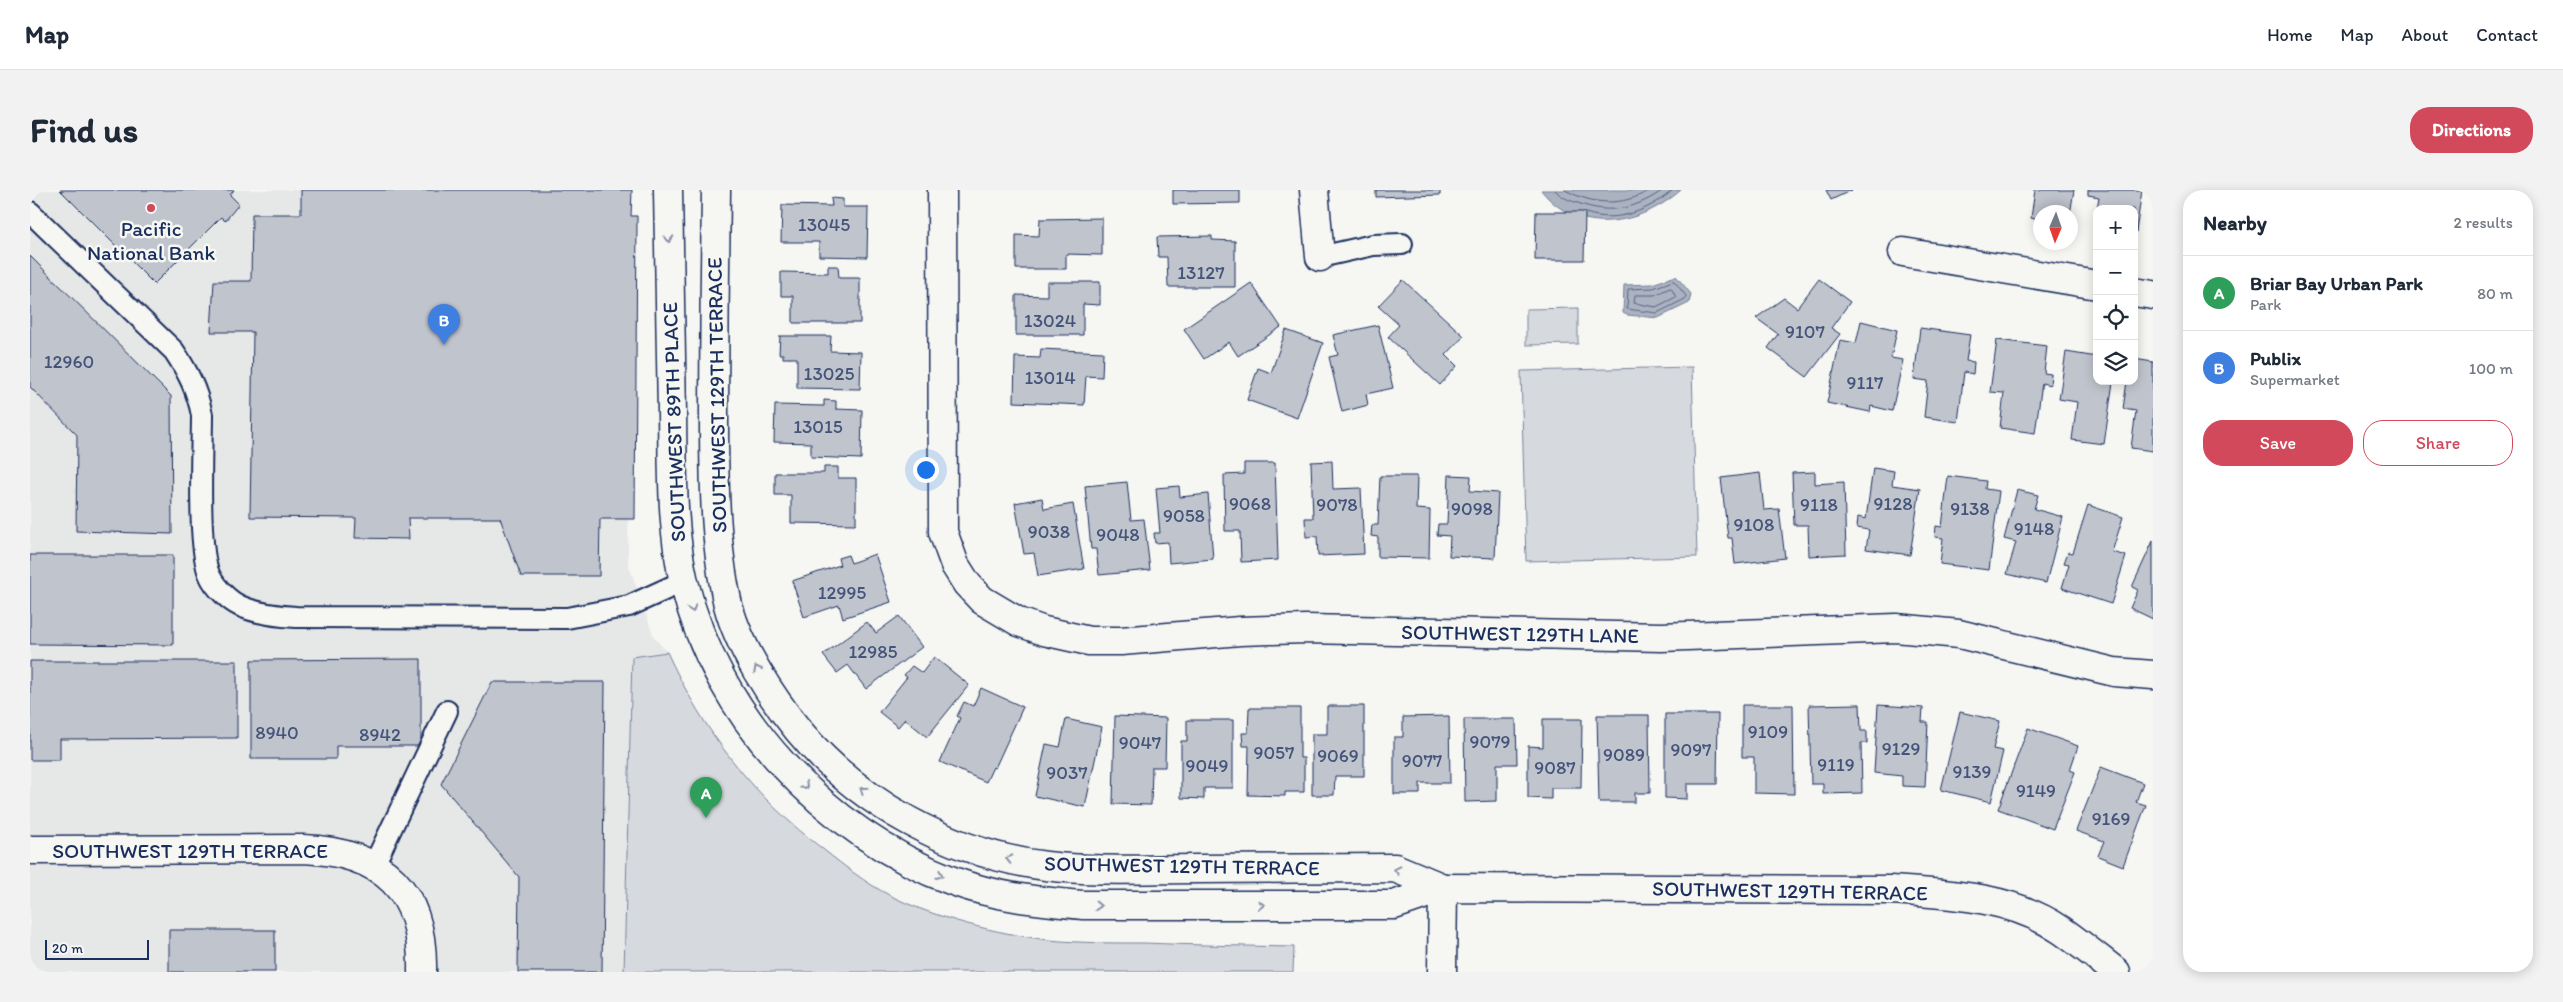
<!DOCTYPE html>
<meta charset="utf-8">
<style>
:root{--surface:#fff;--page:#f2f2f3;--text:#1f2937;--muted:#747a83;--line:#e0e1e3;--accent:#d1495b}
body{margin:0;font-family:Itim,sans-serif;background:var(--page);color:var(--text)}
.controls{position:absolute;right:15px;top:15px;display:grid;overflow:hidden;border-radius:10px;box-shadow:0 2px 12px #0003}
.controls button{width:45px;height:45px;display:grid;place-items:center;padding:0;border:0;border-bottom:1px solid var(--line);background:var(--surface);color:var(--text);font:25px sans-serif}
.compass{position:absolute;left:2003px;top:15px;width:45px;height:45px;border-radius:50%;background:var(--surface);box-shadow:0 2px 12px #0003;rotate:182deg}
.scale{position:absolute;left:15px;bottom:12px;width:104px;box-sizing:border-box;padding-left:5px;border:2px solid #1b2f5e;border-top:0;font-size:14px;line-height:18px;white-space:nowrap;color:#1b2f5e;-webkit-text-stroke:4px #f6f6f2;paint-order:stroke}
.you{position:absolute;left:895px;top:279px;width:18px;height:18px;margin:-12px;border:4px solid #fff;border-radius:50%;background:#1a73e8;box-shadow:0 0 0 8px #1a73e833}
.badge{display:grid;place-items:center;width:32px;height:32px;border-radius:50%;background:var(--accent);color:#fff;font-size:16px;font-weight:700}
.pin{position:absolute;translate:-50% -41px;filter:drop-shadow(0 1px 2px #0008)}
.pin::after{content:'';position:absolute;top:26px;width:18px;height:15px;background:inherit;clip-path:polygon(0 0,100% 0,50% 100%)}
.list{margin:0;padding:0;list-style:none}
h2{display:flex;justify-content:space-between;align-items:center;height:65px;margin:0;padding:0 20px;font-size:21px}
h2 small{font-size:16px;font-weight:400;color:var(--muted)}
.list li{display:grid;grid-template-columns:32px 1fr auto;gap:15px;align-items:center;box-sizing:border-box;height:75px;padding:0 20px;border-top:1px solid var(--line)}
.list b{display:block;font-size:19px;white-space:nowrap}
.list p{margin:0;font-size:16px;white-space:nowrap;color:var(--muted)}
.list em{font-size:16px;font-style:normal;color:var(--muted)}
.actions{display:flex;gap:10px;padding:15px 20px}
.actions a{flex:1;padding:11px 0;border:1px solid var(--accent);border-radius:20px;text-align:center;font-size:18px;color:var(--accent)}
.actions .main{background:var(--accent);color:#fff}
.icon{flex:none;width:28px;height:28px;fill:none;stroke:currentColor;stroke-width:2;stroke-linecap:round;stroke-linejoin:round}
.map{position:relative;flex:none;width:2123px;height:782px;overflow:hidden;border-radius:20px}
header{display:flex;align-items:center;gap:30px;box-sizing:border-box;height:70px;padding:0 25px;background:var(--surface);border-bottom:1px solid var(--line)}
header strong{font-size:24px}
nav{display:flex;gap:28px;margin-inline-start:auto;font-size:18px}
.intro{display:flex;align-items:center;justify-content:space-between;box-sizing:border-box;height:120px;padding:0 30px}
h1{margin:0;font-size:35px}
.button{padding:12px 22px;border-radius:20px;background:var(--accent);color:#fff;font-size:18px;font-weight:700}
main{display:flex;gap:30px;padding:0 30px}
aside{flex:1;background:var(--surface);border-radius:20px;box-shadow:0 2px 12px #0003}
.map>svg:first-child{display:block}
.built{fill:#e6e7e7}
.green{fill:#d6d9dd;stroke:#78849e}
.water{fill:#abb2c0;stroke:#717e99}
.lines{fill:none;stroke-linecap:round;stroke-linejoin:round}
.shore{stroke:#556385;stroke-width:1}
.building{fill:#c0c4cd;stroke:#1b2f5e}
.lane-casing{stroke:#1b2f5e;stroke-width:24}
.street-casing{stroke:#1b2f5e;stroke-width:31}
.secondary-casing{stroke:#1b2f5e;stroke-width:31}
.lane{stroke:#f6f6f2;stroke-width:20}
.street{stroke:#f6f6f2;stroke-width:28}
.secondary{stroke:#f6f6f2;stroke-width:28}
.oneway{stroke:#8892a8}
.poi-dot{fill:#d1495b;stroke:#f6f6f2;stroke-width:2}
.labels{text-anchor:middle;stroke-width:5;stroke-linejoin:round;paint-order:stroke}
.number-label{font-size:19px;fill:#44547a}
.poi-label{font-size:21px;fill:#1b2f5e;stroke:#f6f6f2}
.street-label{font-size:21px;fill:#1b2f5e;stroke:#f6f6f2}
</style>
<header>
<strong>Map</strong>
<nav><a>Home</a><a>Map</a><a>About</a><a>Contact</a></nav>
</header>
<div class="intro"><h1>Find us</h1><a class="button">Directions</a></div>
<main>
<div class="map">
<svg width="2123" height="782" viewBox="0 0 2123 782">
<rect width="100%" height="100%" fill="#f6f6f2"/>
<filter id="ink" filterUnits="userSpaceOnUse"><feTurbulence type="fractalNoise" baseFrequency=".02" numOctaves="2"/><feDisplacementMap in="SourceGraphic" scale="10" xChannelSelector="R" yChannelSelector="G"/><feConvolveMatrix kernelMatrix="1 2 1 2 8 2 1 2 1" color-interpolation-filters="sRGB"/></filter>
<g filter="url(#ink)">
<polygon class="built" points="0,0 601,0 598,373 624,447 637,462 602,468 594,782 0,782"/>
<g class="green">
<polygon points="1548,118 1548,154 1496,155 1496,119"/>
<polygon points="1662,177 1667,367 1496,371 1491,181"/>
<path d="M637,462c37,81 86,144 157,198 20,16 42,33 65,45 45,23 110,39 160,45 31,3 62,3 94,3 50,2 100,3 151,4l-1,25h-669l8,-315z"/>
</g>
<g class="water">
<path d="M1511,0h140c-41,36 -103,47 -140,0z"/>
<polygon points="1646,86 1661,104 1659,113 1628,128 1597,125 1593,123 1594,95 1622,94"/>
</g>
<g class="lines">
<g class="shore">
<path d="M1525,0c7,8 14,10 23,13 32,12 58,6 85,-13"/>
<path d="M1535,0c28,15 57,17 85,0"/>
<path d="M1556,23c31,11 64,-3 87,-23"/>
<polygon points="1644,91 1656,106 1655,109 1627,123 1597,119 1598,99 1623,98"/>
<polygon points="1641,98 1646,107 1626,117 1604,113 1605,105 1624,105"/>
</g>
</g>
<g class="building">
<polygon points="30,0 204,0 200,5 209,14 195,31 191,27 124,94"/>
<polygon points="271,0 602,0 601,26 607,26 605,329 570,329 569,386 491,386 470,328 378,328 379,349 325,348 326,328 220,327 223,142 181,142 184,91 221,91 222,24 271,24"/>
<polygon points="1143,0 1210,0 1210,13 1143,14"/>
<polygon points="1346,0 1410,0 1410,5 1346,7"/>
<polygon points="1796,0 1822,0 1801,10"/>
<polygon points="2005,0 2044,0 2040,24 2010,22 2010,30 2001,28"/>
<polygon points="2058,0 2112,0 2106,42 2104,19 2067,19 2067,36 2064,36 2069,7 2058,5"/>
<polygon points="801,8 813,9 813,17 838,17 837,67 789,66 789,52 751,52 752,15 802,16"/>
<polygon points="1506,22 1555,22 1554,70 1505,70"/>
<polygon points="1072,28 1072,65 1036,64 1036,79 986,79 986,45 1009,46 1010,29"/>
<polygon points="1182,46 1182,50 1205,51 1205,97 1138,97 1137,67 1128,67 1127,47"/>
<polygon points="0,66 141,206 142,344 46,341 47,245 0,197"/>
<polygon points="798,76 808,76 809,88 830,88 830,133 763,133 763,106 751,106 751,82 798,83"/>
<polygon points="1789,89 1820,112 1801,138 1810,144 1777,187 1738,158 1748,144 1726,128 1754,108 1767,118"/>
<polygon points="1373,90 1434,146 1416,165 1427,176 1410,195 1358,147 1369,135 1348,116"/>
<polygon points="1017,92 1070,92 1070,115 1053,114 1053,145 986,145 986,105 1017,106"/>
<polygon points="1221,93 1251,137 1208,166 1199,152 1174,169 1154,139"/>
<polygon points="1831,131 1867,140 1861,168 1873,170 1862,221 1841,216 1840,222 1797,213 1810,150 1826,153"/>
<polygon points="1348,135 1363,198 1336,204 1338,215 1312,222 1299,167 1308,165 1303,145"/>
<polygon points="1890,138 1940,145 1936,171 1944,172 1943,184 1934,182 1928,232 1894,227 1898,191 1884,189"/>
<polygon points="1256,140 1293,153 1267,228 1217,210 1228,178 1241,183"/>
<polygon points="750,146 801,146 800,161 831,162 830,199 767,198 767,168 753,168 753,164 749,164"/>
<polygon points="1967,150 2017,156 2014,183 2021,184 2020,195 2012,193 2005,243 1970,238 1974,203 1960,202"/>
<polygon points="1011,159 1073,162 1072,187 1056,186 1054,215 984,212 985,167 1010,168"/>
<polygon points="2036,162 2067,167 2067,191 2083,192 2074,254 2042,250 2047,212 2029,209"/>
<polygon points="2104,169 2123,172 2123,261 2101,258 2106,221 2093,219 2097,191 2104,191"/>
<polygon points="794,210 806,211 806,219 832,220 831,269 781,267 781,253 744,252 745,215 794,216"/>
<polygon points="1302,271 1303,299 1331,298 1334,364 1288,366 1287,346 1276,347 1275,328 1283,328 1281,272"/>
<polygon points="1214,273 1245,273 1248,370 1211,372 1210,341 1195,341 1194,285 1214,284"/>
<polygon points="794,277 808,277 808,288 826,288 826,334 761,333 761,305 745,305 745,283 794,283"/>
<polygon points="1843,278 1864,281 1862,295 1890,299 1880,365 1836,359 1839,340 1827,338 1828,327 1836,329"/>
<polygon points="1785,282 1785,294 1814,292 1816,364 1779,366 1778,335 1764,335 1762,283"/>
<polygon points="1730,283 1734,320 1749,319 1755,368 1705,374 1702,348 1698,348 1691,288"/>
<polygon points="1419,285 1441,286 1440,301 1468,303 1465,368 1419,366 1420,346 1407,345 1408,334 1417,334"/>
<polygon points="1350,286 1387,286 1386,319 1400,320 1399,368 1348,367 1348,347 1341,346 1342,335 1348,335"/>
<polygon points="1918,286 1956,291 1955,299 1969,301 1959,380 1910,374 1913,348 1905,347 1906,336 1912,337"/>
<polygon points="1097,292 1101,330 1114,329 1120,380 1069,385 1066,359 1061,359 1055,296"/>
<polygon points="1149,296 1150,307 1178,304 1183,369 1139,373 1138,352 1125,353 1124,343 1130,343 1126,298"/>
<polygon points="1987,300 2008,305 2004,319 2033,327 2016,393 1977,384 1986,352 1974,349"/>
<polygon points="1012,308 1014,319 1043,314 1054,379 1008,386 1004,363 994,364 985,313"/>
<polygon points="2058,315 2093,327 2082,362 2096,366 2081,414 2032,398 2039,374 2034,373 2038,362 2043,363"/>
<polygon points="2123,351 2123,429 2100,418 2108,400 2102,397"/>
<polygon points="845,364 861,412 813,428 809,415 774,427 762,391 810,375 808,368 818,365 821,373"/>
<polygon points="0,365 143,365 143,455 0,454"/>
<polygon points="869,426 892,457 836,499 818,475 807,483 793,465 837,432 846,443"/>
<polygon points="904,467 939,495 897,547 875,529 868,537 849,522 877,487 874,485 882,476 892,483"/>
<polygon points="391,469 391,556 306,556 306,569 221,569 221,470"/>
<polygon points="0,471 207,471 207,548 30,549 30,570 0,570"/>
<polygon points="462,492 575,492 572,782 488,782 489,687 411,594"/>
<polygon points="951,498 993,517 965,578 963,577 956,592 910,572 930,528 927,526 934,512 943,516"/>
<polygon points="1830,514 1831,541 1837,541 1837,553 1831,553 1832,603 1793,604 1793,594 1781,594 1779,515"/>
<polygon points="1712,515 1763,515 1764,604 1724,603 1724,567 1712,567"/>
<polygon points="1848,515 1893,518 1892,532 1898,532 1895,597 1872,596 1872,586 1844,583"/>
<polygon points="1297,516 1334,516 1334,586 1305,586 1304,605 1282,605 1282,544 1297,544"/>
<polygon points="1219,518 1270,518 1270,568 1274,568 1274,602 1255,602 1255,606 1218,605 1219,556 1213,556 1212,543 1218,543"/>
<polygon points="1930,522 1970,531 1963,559 1973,561 1961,612 1911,600"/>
<polygon points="1635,524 1688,524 1687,594 1657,594 1657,609 1635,608"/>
<polygon points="1567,525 1619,525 1620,603 1605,603 1605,612 1569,612"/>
<polygon points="1085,526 1136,528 1135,577 1122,577 1121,615 1083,614"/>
<polygon points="1419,526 1420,593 1390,593 1390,604 1364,604 1364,547 1373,547 1373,527"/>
<polygon points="1036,529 1072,537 1055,617 1005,606 1016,554 1030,557"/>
<polygon points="1434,529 1486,529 1487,574 1467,574 1467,611 1435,612"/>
<polygon points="1513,529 1552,529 1551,598 1521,598 1521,609 1498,608 1498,556 1513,557"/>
<polygon points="1157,530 1203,530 1203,598 1174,598 1174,609 1151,608 1151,551 1157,551"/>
<polygon points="1998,538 2048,556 2040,580 2045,582 2023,639 1968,619"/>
<polygon points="2071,577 2113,593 2106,612 2116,615 2093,676 2068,666 2074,651 2046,641"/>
<rect x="139" y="740" width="106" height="42"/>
</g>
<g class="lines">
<defs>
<g id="lane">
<path d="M0,22l144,139c14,21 23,39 28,64 0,33 -5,136 8,161 5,11 19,25 30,30 18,8 37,10 56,11l271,1 62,-12 55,-25"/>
<polyline points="1290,67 1343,55 1372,54"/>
<polyline points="343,677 417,521"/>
</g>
<g id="street">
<polyline points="912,0 913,342 925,375 937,394 952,410 989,432 1014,441 1059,451 1091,451 1210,441 1276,439 1631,447 1866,438 1929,444 2084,482 2123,485"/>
<polyline points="1284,0 1290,67"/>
<polyline points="1873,62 2067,95"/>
<polyline points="2104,102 2123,105"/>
<path d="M0,660l273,-1c81,3 121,42 119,123"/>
<polyline points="1412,782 1413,698"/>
</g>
<g id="secondary">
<path d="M638,0c1,74 2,148 4,223 1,56 -1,114 12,169 32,134 141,251 269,299 42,16 86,20 130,24h311l49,-17 448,2c58,4 120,6 170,40 19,13 37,28 55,42"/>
<path d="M686,0c-1,74 -2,149 -2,223 0,63 0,130 14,192 11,42 43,92 70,125 61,74 154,124 248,136 50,6 101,3 151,3 66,0 132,-1 198,-1l48,20"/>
</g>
</defs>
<use href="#lane" class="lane-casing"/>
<use href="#street" class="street-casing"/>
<use href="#secondary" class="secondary-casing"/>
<use href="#lane" class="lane"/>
<use href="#street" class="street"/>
<use href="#secondary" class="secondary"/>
</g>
<defs><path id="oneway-chevron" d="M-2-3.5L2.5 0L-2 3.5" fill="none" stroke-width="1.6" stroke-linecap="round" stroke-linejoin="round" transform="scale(1.25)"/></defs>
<g class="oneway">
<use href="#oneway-chevron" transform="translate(639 49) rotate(89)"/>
<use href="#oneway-chevron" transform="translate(662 419) rotate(72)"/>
<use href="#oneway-chevron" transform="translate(727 479) rotate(-118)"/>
<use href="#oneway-chevron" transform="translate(775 596) rotate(43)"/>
<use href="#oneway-chevron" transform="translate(833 600) rotate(-145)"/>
<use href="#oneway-chevron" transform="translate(979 669) rotate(-167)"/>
<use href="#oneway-chevron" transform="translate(1367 680) rotate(-166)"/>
<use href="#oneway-chevron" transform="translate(910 685) rotate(23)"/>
<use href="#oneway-chevron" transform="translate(1231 715)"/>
<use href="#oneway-chevron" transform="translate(1068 716) rotate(2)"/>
</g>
</g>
<circle class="poi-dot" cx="121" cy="18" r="5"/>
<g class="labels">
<g class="number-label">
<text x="794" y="41">13045</text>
<text x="1171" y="89">13127</text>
<text x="1020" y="137">13024</text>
<text x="1775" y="148">9107</text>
<text x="39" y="178">12960</text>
<text x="799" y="190">13025</text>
<text x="1020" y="194">13014</text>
<text x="1835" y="199">9117</text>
<text x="788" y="243">13015</text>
<text x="1220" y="320">9068</text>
<text x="1863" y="320">9128</text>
<text x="1307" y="321">9078</text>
<text x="1789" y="321">9118</text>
<text x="1442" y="325">9098</text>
<text x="1940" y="325">9138</text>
<text x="1154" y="332">9058</text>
<text x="1724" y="341">9108</text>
<text x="2004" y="345">9148</text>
<text x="1019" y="348">9038</text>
<text x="1088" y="351">9048</text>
<text x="812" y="409">12995</text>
<text x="843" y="468">12985</text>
<text x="1738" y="548">9109</text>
<text x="247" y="549">8940</text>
<text x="350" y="551">8942</text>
<text x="1460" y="558">9079</text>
<text x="1110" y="559">9047</text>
<text x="1871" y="565">9129</text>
<text x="1661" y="566">9097</text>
<text x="1244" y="569">9057</text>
<text x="1594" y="571">9089</text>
<text x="1308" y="572">9069</text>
<text x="1392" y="577">9077</text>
<text x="1806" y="581">9119</text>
<text x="1177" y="582">9049</text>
<text x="1525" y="584">9087</text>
<text x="1942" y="588">9139</text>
<text x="1037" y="589">9037</text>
<text x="2006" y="607">9149</text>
<text x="2081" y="635">9169</text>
</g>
<g class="poi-label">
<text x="121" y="46">Pacific<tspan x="121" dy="24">National Bank</tspan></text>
</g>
<g class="street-label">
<text transform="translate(687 205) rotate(-91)" y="7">SOUTHWEST 129TH TERRACE</text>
<text transform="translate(644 232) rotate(-92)" y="7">SOUTHWEST 89TH PLACE</text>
<text transform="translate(1490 444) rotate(1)" y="7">SOUTHWEST 129TH LANE</text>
<text x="160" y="668">SOUTHWEST 129TH TERRACE</text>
<text transform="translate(1152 676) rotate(1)" y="7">SOUTHWEST 129TH TERRACE</text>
<text transform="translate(1760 701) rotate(1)" y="7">SOUTHWEST 129TH TERRACE</text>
</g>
</g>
</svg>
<div class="controls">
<button>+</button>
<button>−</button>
<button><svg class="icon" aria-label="locate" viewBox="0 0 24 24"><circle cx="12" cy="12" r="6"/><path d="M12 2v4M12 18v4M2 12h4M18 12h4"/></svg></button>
<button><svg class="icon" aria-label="layers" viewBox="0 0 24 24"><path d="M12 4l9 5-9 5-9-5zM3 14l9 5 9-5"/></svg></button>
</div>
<svg class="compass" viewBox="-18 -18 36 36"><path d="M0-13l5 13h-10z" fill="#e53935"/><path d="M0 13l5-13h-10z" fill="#747a83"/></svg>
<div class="scale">20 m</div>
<div class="you"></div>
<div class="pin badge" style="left:676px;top:628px;background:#2e9e5b">A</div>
<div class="pin badge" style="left:414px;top:155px;background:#3f7fe0">B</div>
</div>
<aside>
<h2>Nearby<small>2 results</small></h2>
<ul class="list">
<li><span class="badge" style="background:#2e9e5b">A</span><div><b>Briar Bay Urban Park</b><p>Park</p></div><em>80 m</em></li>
<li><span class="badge" style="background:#3f7fe0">B</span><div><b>Publix</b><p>Supermarket</p></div><em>100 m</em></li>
</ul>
<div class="actions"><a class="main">Save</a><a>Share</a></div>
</aside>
</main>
